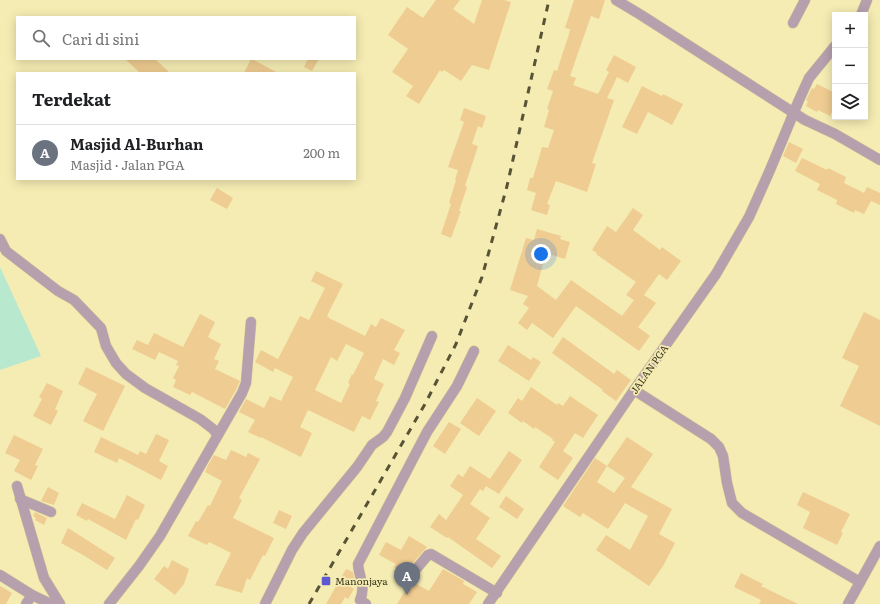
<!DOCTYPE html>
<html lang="id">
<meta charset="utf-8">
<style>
:root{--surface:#fff;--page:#f2f2f2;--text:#202124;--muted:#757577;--line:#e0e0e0;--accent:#b45309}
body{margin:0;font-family:Literata,serif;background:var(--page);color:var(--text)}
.controls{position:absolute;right:12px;top:12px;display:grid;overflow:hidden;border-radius:0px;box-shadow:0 2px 10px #0003}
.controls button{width:36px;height:36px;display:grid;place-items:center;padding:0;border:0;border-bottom:1px solid var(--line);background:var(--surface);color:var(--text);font:20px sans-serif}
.you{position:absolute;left:541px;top:254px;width:14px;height:14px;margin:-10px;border:3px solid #fff;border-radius:50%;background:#1a73e8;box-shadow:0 0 0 6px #1a73e833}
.badge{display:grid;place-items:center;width:26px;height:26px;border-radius:50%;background:var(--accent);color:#fff;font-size:13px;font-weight:700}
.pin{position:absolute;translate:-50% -33px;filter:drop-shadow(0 1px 2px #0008)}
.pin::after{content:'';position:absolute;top:21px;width:14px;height:12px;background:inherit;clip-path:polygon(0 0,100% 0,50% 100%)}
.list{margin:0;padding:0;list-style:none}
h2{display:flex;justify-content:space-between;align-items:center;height:52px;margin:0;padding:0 16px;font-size:17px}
h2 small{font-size:13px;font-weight:400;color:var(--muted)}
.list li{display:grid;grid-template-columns:26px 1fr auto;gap:12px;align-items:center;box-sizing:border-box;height:56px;padding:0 16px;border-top:1px solid var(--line)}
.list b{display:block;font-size:15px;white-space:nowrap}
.list p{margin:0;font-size:13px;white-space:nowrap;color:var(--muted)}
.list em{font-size:13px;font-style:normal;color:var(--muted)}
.icon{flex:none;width:22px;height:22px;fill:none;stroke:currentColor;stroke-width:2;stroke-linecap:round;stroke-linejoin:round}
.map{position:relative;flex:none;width:880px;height:604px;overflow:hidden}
.search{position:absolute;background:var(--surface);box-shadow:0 2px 10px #0003;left:16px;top:16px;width:340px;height:44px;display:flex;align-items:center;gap:10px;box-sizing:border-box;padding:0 14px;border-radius:0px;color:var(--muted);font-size:15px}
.panel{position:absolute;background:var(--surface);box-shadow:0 2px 10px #0003;left:16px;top:72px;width:340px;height:108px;border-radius:0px}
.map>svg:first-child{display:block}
.green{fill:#b8e8cd}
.building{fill:#efcc91;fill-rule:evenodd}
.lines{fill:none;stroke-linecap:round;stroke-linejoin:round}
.minor-casing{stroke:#cfc795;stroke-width:11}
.minor{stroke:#b6a0ae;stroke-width:10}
.rail{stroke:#575336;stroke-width:3;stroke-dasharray:7 7;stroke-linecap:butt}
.poi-dot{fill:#5d59d1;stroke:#f5ecb3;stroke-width:1.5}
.labels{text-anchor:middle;stroke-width:3.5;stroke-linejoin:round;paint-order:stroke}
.street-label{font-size:10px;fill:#38351e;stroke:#f5ecb3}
.poi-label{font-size:10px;fill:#38351e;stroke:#f5ecb3;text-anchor:start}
</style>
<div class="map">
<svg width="880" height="604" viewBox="0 0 880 604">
<rect width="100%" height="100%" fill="#f5ecb3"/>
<polygon class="green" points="0,267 41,356 0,370"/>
<g class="building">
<polygon points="436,0 460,0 453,9 474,24 482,0 504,0 511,2 489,70 472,65 461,81 444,70 442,72 440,70 419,104 406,96 413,86 392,72 408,49 388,35 407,7 423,18"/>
<polygon points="574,0 605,0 599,19 591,16 570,76 576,78 573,85 598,94 609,72 606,70 614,55 636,67 628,83 617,77 607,98 614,100 592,163 596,164 587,192 556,181 547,204 550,205 547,215 531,210 536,193 527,190 530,178 533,178 542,147 548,148 554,130 544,127 549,110 547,109 553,91 547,89 554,70 557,71 569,34 570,29 565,28"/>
<polygon points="125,59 155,59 170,73 140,73"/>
<polygon points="251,59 252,59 278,73 244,73"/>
<polygon points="308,59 319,59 312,71 304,67"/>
<polygon points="817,84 835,93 835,106 830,116 818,110 817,112 806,106 808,101 806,100 812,88 814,89"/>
<polygon points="642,86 662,96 663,94 683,104 672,125 648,112 637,134 622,127"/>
<polygon points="464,108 486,116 482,128 478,126 472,144 478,146 465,186 467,187 459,211 461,211 451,238 441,234 451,204 449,203 456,180 455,180 458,170 448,167 464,122 460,120"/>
<polygon points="789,142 803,149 796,163 783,156"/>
<polygon points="802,158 827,170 828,168 846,177 844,183 864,193 867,187 880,193 880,205 871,201 864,214 855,210 854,213 836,204 837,200 817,190 820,184 795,171"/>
<polygon points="217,188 233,198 227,209 210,200"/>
<polygon points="633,208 643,215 633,230 660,250 662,247 681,261 667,280 659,274 644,295 656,303 638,327 650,336 639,351 576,306 553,338 532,323 527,330 518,323 529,308 523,304 528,296 510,290 526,238 534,240 537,229 561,236 560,239 570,242 565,259 546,253 537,286 556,300 571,280 622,316 634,300 626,295 636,282 596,254 597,253 592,250 607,226 616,232"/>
<path d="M316,271l27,13 -16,32 2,1v1l36,18 6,-12 5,3 5,-9 24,12 -11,20 6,3 -6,12 -11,-6 -9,20 10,5 -8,17 3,1 -9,18 -8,-4 -8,16 -46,-22 -8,17 12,6 -11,24 -40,-20v1l-13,-6 7,-12 -16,-8 7,-13 18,9 6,-12 11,5 12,-24 -18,-9 -2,4 -18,-10 6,-12 17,9 22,-43 9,4 16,-32 -14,-7zM346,344l18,9 -11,22 -1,-1 -4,9 2,1 -9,19 -26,-13 16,-33 6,4z"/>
<polygon points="864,312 880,320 880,426 840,406 859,366 842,358"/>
<polygon points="200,314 215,322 208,337 221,344 214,359 219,361 215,369 240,381 236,390 225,409 192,392 190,395 173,387 176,380 173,378 179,366 176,365 178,361 159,352 155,360 132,349 137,340 148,345 154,333 183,347"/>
<polygon points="563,337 614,374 617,370 631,380 616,401 602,391 603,390 552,353"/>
<polygon points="508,345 531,360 533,357 541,362 529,381 498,361"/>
<polygon points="86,367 125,386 103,431 83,421 97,394 78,384"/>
<polygon points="47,383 63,391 55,409 58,411 51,425 33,416 42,399 39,397"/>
<polygon points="531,387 557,405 558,403 563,406 570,396 598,415 583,438 575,433 563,451 573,458 558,480 539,467 555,442 552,440 553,439 535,427 534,429 523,421 522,423 508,413 518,398 522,401"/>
<polygon points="477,398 496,411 479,436 460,423"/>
<polygon points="449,422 461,429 445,454 433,446"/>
<polygon points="156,434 169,440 159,461 168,466 161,480 119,458 117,463 94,452 101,437 138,455 140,451 146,454"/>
<polygon points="14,435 43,449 35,465 38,466 31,480 14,471 20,460 5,453"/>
<path d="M627,437l26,17 -22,33 41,22 -13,25 16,9 -12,23 -14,20 -53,-36 10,-15 24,15 18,-34 -23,-13 -17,26 -25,-16 -3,4 -17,-11 32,-48 12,8zM607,466l18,12 -11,15 -17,-11z"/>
<polygon points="231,450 246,457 248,453 260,459 239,498 242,500 233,518 274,538 265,556 263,555 250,580 247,578 242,593 215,585 231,553 209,542 207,545 188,536 196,521 198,522 208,505 210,506 222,481 205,472 207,467 214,455 226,460"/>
<polygon points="509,451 522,460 499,494 486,486 483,491 480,489 470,504 490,518 476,539 501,556 492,568 448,537 447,538 430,527 439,514 446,520 463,495 450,486 458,474 463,477 470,466 490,479"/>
<polygon points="48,487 59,493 54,505 41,501"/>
<polygon points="803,492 850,514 841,532 843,533 837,545 803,528 810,512 797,505"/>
<polygon points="127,495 145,505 138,520 136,519 126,540 88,519 87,521 76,515 82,503 115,519"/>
<polygon points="506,496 524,509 517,519 499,507"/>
<polygon points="279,510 292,516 286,529 273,523"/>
<polygon points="35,512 47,518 44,525 35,520 36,518 33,516"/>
<polygon points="68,528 115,558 107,570 83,555 61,543"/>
<polygon points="409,536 427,547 412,564 408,575 394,567 396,564 379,555 386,542 401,550"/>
<polygon points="172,560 189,569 184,584 175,595 154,579 164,566 168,569"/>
<polygon points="346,569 353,572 355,581 351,587 354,589 348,599 345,597 341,604 326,604"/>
<polygon points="443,569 464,581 463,584 477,592 469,604 397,604 411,581 429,591"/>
<polygon points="741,573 763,584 761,586 798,604 759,604 761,600 734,587"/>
<polygon points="0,586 12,593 6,604 0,604"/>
</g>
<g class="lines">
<defs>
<g id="minor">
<polyline points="616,0 641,15 805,120 835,134 880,160"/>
<polyline points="861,15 867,0"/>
<polyline points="793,23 805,0"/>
<polyline points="0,239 6,251 58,291 74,300 101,328 106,346 116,363 126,374 145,388 200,419 213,429 217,434"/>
<polyline points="634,390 711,439 719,447 723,456 727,483 732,503 742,513 860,582"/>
<polyline points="17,486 44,578 60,604"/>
<polyline points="20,499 51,512"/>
<polyline points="417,568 428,555 431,554 497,593"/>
<polyline points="0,575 32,595 51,604"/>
<polyline points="26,604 32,595"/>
<polyline points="109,604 139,566 160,536 242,393 246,383 251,322"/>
<polyline points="265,604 292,550 303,533 357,467 372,445 383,437 387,432 405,398 432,336"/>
<path d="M366,604l-6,-4c6,-13 -1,-23 -2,-36l69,-132 30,-46 17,-35"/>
<polyline points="488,604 634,390 716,274 749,217 770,170 799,100 809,78 835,46"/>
<polyline points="848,604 880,546"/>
</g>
</defs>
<use href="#minor" class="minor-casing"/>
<use href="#minor" class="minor"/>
<polyline class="rail" points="309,604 425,404 456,344 482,277 507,186 549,0"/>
</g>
<rect class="poi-dot" x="321" y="576" width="10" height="10" rx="2"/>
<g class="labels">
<g class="street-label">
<text transform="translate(649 369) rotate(-55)" y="4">JALAN PGA</text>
</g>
<g class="poi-label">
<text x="335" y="585">Manonjaya</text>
</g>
</g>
</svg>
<div class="controls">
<button>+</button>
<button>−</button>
<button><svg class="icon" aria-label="layers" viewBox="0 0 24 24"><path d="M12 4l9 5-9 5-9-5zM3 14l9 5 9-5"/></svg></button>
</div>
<div class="you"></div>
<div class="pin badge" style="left:407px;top:595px;background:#6b7280">A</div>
<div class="search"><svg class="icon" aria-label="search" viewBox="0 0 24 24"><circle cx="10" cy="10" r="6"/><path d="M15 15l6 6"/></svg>Cari di sini</div>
<section class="panel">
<h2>Terdekat<small></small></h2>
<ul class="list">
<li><span class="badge" style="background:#6b7280">A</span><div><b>Masjid Al-Burhan</b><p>Masjid · Jalan PGA</p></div><em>200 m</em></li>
</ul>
</section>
</div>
